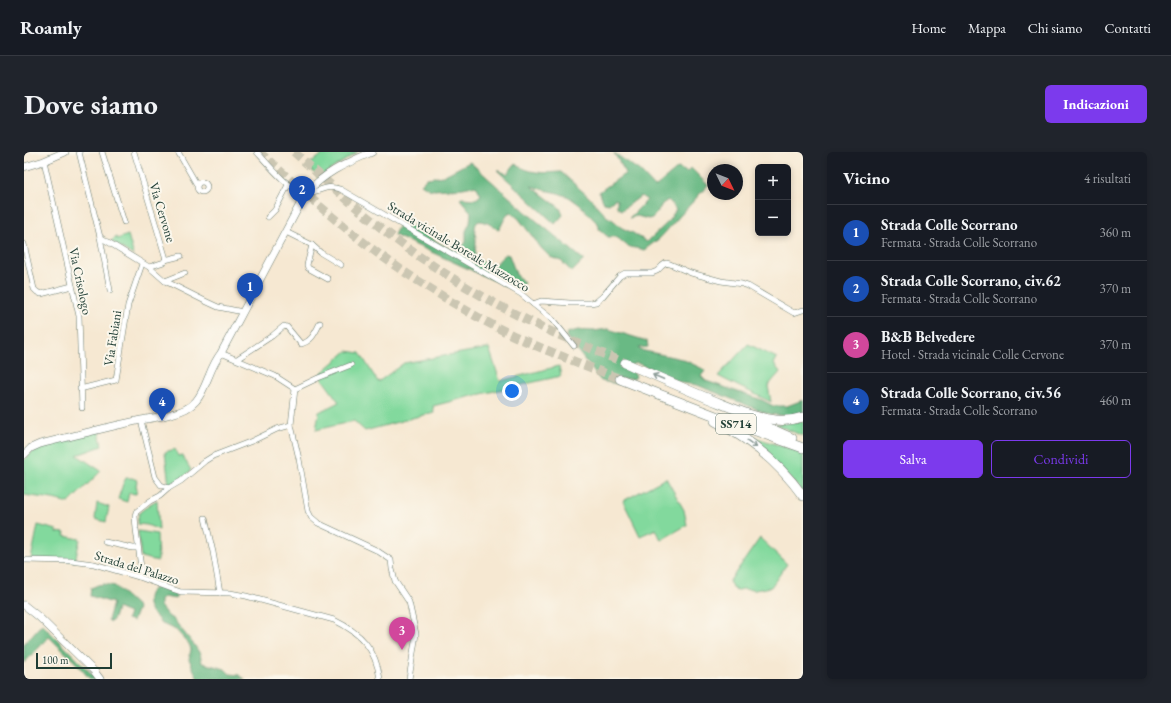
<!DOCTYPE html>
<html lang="it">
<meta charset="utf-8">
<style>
:root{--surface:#171b24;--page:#20242c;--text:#f1f3f6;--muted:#9ea1a6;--line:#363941;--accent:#7c3aed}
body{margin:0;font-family:"EB Garamond",serif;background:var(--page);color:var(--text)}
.controls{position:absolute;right:12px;top:12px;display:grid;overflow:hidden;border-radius:6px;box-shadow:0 2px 6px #0003}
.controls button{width:36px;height:36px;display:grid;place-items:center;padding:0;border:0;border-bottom:1px solid var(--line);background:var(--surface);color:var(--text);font:20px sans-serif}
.compass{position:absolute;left:683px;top:12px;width:36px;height:36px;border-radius:50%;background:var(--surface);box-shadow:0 2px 6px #0003;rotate:133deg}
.scale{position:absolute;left:12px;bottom:10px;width:76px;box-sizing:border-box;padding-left:4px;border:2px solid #1f3d34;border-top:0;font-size:11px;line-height:14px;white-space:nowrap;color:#1f3d34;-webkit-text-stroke:3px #fbf7ec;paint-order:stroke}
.you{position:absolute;left:488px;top:239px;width:14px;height:14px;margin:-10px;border:3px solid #fff;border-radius:50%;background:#1a73e8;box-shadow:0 0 0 6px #1a73e833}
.badge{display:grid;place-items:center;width:26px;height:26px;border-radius:50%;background:var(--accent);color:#fff;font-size:13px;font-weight:700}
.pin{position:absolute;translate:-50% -33px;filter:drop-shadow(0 1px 2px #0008)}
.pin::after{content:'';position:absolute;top:21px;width:14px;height:12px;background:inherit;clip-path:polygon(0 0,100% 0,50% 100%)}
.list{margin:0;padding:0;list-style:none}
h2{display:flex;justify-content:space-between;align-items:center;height:52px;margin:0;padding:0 16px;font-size:17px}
h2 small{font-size:13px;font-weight:400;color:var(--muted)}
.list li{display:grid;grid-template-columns:26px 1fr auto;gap:12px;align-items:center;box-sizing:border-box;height:56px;padding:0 16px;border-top:1px solid var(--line)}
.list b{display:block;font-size:15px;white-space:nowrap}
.list p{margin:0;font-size:13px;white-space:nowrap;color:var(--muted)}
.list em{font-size:13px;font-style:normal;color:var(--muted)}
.actions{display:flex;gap:8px;padding:12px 16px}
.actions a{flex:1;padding:9px 0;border:1px solid var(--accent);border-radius:6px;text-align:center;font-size:14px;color:var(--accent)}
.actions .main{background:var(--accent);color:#fff}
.map{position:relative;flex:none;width:779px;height:527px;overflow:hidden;border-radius:6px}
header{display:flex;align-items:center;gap:24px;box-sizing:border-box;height:56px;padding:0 20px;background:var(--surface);border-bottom:1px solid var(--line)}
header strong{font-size:19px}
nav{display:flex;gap:22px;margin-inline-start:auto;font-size:14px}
.intro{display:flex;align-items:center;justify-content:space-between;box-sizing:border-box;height:96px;padding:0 24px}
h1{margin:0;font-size:28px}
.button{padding:10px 18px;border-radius:6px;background:var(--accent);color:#fff;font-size:14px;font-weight:700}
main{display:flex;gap:24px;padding:0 24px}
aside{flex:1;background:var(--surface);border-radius:6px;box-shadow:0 2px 6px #0003}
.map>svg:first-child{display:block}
.green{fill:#82d99d;stroke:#508b68}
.forest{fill:#69b984;stroke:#447b5c}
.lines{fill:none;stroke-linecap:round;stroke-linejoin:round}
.trunk-tunnel{stroke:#cbc6b2;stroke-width:9;stroke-dasharray:9 4.5;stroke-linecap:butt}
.minor-casing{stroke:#6a796b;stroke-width:6}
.tertiary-casing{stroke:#6a796b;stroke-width:8}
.trunk-casing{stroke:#6a796b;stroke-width:10}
.minor{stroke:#fff;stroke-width:5}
.tertiary{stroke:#fff;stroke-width:7}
.trunk{stroke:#fff;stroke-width:9}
.oneway{stroke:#8f9e9a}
.labels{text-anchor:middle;stroke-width:4;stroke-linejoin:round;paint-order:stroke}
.shield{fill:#fbf7ec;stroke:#61756b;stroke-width:1}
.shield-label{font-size:12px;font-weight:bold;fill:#1f3d34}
.street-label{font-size:13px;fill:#1f3d34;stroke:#fbf7ec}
</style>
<header>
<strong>Roamly</strong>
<nav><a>Home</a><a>Mappa</a><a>Chi siamo</a><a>Contatti</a></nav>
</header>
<div class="intro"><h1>Dove siamo</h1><a class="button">Indicazioni</a></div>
<main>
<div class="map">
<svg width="779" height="527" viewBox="0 0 779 527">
<rect width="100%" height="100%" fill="#fbf7ec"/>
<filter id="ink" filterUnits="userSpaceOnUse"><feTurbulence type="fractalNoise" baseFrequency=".025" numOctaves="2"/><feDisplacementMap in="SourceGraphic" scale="8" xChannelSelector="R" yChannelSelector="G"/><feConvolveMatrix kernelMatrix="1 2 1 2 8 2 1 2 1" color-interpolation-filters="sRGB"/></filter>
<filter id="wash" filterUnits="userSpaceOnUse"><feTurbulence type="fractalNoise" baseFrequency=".012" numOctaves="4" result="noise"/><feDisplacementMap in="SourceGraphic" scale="16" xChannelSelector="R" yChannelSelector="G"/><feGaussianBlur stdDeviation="0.9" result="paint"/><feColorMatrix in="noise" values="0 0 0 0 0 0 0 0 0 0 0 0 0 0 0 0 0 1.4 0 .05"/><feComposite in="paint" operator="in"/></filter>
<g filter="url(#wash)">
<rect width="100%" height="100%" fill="#f6e8d2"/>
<g class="green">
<polygon points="298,0 334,0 294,26 284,13 299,2"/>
<polygon points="104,83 110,104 87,89 93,85 93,87"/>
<path d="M724,192l29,14 -3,6 6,8 -12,14 3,16c-18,-9 -36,-17 -53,-26z"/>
<polygon points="465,196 476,229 535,214 537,224 444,245 409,254 410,260 341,279 330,269 292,278 295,260 315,250 295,223 323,199 336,201 354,230 380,211"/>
<polygon points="779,269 779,284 751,272"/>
<path d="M75,279l3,15 -25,9 24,16 -32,32 -16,-4 -29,-4v-35c4,-4 7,-8 12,-10 17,-9 44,-14 63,-19z"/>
<polygon points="721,282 757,294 779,300 779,340"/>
<polygon points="151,297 154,304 158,303 167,318 159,326 145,334 141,300"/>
<polygon points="102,326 108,326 113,328 112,334 113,336 112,342 105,341 103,350 94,347 99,332"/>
<polygon points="642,326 660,358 663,373 637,388 632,377 616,384 599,349"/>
<polygon points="133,348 135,378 123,373 113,372 115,361 126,352"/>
<polygon points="73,351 85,355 82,370 71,367"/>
<polygon points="14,373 33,378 32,380 41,381 40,384 56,387 51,409 7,407"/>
<polygon points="114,379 133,382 134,409 117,405"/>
<polygon points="736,386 763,412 747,435 731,438 718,437 712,439 705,430"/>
</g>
<g class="forest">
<path d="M590,1l26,18 15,16 23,-19 9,4 4,-4 17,17 -48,53 -16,12c-6,-2 -15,-2 -19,-6 -7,-5 -6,-8 -17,-7l-9,-8v-4l-19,-20 -11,-8 -11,-4 -14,-3 -13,-4 29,22 3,7 -8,9 -58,-54 10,4 8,-10c16,10 27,9 46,8l29,26 16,18 7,4 9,8 11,5 14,9 20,-19 9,-13 -4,-6 -4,-4 -6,4 -5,9 -5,5 -4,1 -11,-3 -8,2 18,-18 -6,-4 -19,14 -5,-3v-7l-2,-1 -6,5 -5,-1 -5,-11 27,-19z"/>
<path d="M446,10l56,50 58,48 -12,12 -11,-11 -11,-4 -8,-8 -23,-30 -8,-7 -4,2 -7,14 -3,1c-6,-4 -21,-15 -22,-1 0,4 1,8 1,12 0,6 -1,11 -1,16 4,5 14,10 20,9l10,-11 4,1 7,19 8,9 -5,9 -125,-57 7,-14c6,2 11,5 17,8 8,5 29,21 38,21 5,-1 7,-5 10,-8v-11l4,-8 1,-11 -11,-13 2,-1 14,1 5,-4 -4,-8 -4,-1 -10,2 -29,2 -5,-1 -8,-5 6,-6 16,-2z"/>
<path d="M584,177l39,12 1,6 -9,1 1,2 42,9 21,10 2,2 -4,5 5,5 56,19 11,6h14l16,-6v13c-12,4 -25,3 -37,0l-69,-28 -15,-2 -24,-11 -21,-9 -13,4c5,2 10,4 12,10l-2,2h-14l-2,5 -17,-3 -35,-45 1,-3 11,-3 15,1z"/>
<polygon points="80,432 91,434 113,454 114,456 109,469 103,467 105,461 93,456 90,466 87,470 84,468 89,451 66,444 67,436 74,433"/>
<path d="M133,435l17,6 2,3v3l-12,-2 -4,3v6l8,10 6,4 21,26 5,8 2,9 23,6 5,5 9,1 6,4h-47l-9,-20 2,-10 -2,-5 -13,-14 -16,-7c-2,-5 -4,-6 -8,-10 -5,-5 -6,-17 -1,-22 2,-2 4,-3 6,-4z"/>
<polygon points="18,472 73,527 66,527 51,510 25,485 0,511 0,492"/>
</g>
</g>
<g filter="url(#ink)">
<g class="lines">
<g class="trunk-tunnel">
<path d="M235,0c47,42 94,86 147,121 37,24 75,48 115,66 33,15 66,27 99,40"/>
<path d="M270,0c40,36 81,74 126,105 34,23 70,45 107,63 32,16 65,29 98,43"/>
</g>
<defs>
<g id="minor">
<polyline points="55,0 76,85 125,115 141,129 181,149 194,155 219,160"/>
<polyline points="78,0 100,70"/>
<polyline points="110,0 142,107 140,110 125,115"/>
<polyline points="154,0 173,33"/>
<path d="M233,0c10,11 35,42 50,41 14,-1 18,-9 33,-4l181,105 12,10 8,-3 29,2h20l6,-1 7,-6 17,-20 5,-3h27l5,-2 5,-5 4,-3 4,1 21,9 30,8 21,3 6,2 46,27 9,-3"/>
<polyline points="20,9 55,164 58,256"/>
<circle cx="178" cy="35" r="5"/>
<polyline points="244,65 251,58 264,33"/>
<polyline points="262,80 288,93 297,101 317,113"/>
<polyline points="76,85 86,138"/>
<polyline points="0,92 10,137 13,140 17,142 48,134"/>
<polyline points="288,93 283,113 284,116 304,127"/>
<polyline points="141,108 157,104"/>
<polyline points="141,129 161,121"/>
<polyline points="509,152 529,168 550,194"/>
<polyline points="197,201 251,224 271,237"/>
<path d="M213,207l35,-23 12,-10 3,1 14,17c11,-3 14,-11 19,-21"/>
<polyline points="327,213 294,226 271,237 267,273 275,307 284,359 287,365 294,371 352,398 367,408 368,417 371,429 385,450 392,482 385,527"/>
<polyline points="56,237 92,228 104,153 118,112"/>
<polyline points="117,268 131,325 137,333 145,336"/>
<polyline points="181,366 189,400 196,441"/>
<polyline points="81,390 109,396 114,396"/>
<path d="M0,408l47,1 23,3 45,13 33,12 9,3 49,1 16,3 88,24c27,13 42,29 46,59"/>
<polyline points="115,425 117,416 112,377 111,364 112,360 126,349 136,344 145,336 157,329 181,309 189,304 228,289 253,277 267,273"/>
</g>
<g id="tertiary">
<polyline points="0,15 20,9 41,0"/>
<path d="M0,303l7,-7 9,-4c34,-8 67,-17 101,-24 10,-2 21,-3 30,-6 9,-2 19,-6 25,-13 11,-13 13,-33 25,-48l85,-160c21,-22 39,-29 66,-41"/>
<polyline points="0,453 15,465 70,519 76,527"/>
</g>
<g id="trunk">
<path d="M601,211c29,12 58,25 87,37 20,8 42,18 64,20 9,1 18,0 27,-3"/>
<polyline points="596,227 707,270 779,296"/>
<polyline points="721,265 768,286"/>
<path d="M691,269c35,18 65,43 88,75"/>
</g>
</defs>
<use href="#minor" class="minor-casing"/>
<use href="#tertiary" class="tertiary-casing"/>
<use href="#trunk" class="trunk-casing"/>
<use href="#minor" class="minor"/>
<use href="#tertiary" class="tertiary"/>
<use href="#trunk" class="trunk"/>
</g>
<defs><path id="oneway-shaft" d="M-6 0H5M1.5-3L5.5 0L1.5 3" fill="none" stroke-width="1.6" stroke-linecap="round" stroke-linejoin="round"/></defs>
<g class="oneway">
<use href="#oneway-shaft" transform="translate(634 225) rotate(-157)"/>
<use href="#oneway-shaft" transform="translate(728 292) rotate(37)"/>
</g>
</g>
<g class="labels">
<rect class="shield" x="692" y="262" width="40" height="20" rx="3"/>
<g class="shield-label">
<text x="712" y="276">SS714</text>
</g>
<g class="street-label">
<text transform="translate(139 60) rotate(73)" y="5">Via Cervone</text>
<text transform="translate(435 94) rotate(31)" y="5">Strada vicinale Boreale Mazzocco</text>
<text transform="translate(57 129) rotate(78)" y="5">Via Crisologo</text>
<text transform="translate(88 186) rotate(-81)" y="5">Via Fabiani</text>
<text transform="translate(113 415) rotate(17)" y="5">Strada del Palazzo</text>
</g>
</g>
</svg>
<div class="controls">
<button>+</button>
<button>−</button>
</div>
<svg class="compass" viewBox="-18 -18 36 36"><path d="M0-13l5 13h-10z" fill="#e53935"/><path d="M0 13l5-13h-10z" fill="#9ea1a6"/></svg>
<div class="scale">100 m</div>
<div class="you"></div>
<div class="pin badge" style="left:226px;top:154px;background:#1a4fb4">1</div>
<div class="pin badge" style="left:278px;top:57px;background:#1a4fb4">2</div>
<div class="pin badge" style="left:378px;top:498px;background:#d1479c">3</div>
<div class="pin badge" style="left:138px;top:269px;background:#1a4fb4">4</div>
</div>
<aside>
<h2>Vicino<small>4 risultati</small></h2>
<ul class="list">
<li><span class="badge" style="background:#1a4fb4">1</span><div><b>Strada Colle Scorrano</b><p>Fermata · Strada Colle Scorrano</p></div><em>360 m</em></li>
<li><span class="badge" style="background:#1a4fb4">2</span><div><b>Strada Colle Scorrano, civ.62</b><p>Fermata · Strada Colle Scorrano</p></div><em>370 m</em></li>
<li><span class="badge" style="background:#d1479c">3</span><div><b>B&amp;B Belvedere</b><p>Hotel · Strada vicinale Colle Cervone</p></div><em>370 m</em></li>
<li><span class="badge" style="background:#1a4fb4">4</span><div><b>Strada Colle Scorrano, civ.56</b><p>Fermata · Strada Colle Scorrano</p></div><em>460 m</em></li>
</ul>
<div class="actions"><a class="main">Salva</a><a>Condividi</a></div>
</aside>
</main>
